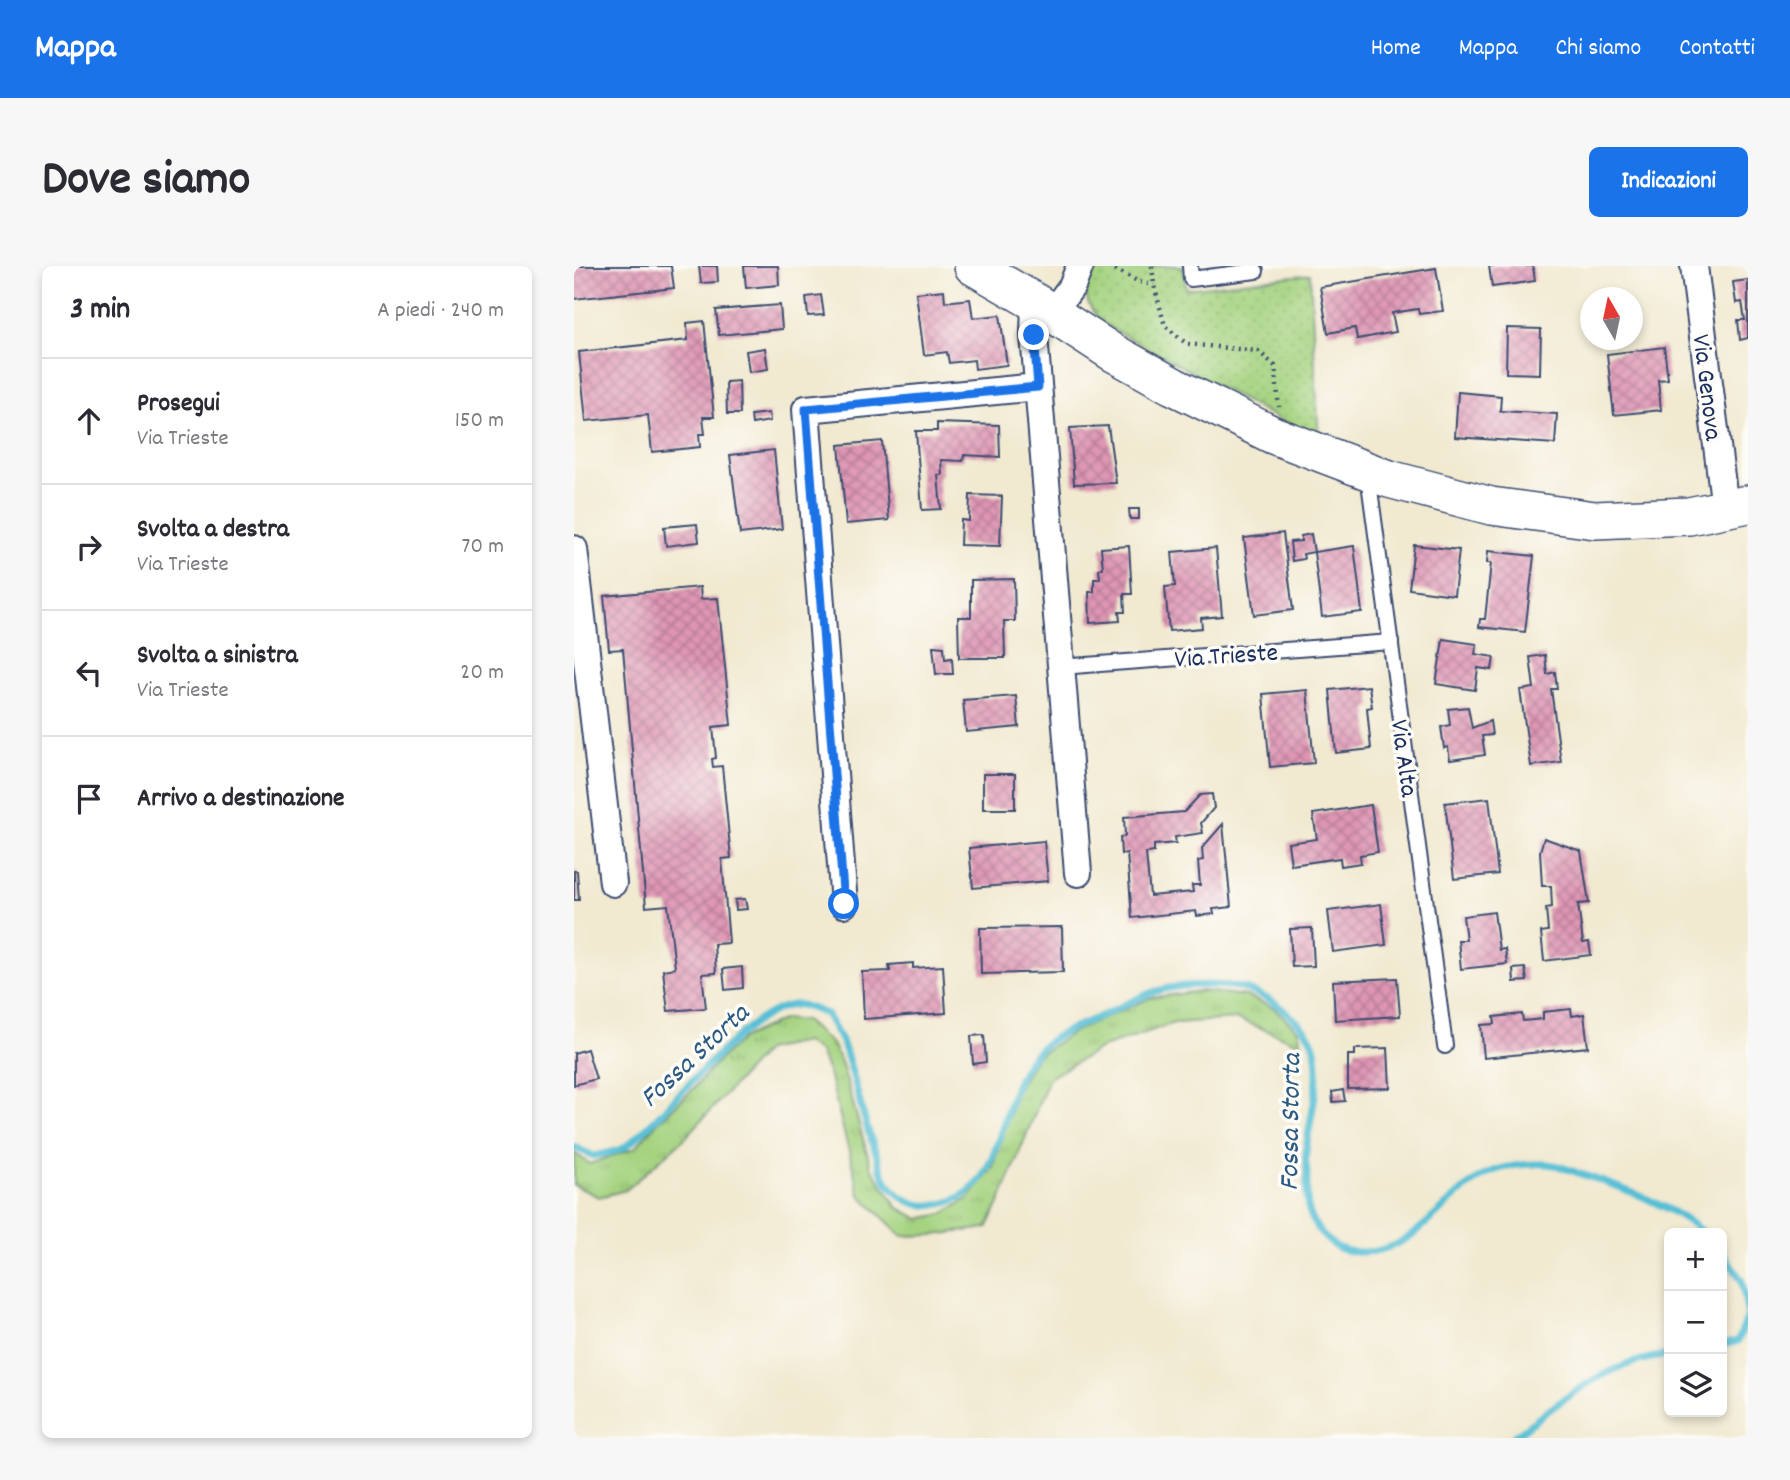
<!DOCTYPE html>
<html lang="it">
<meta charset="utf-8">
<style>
:root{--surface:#fff;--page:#f7f7f7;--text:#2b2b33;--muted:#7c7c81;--line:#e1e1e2;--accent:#1a73e8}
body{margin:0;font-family:Dekko,sans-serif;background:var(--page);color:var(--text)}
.controls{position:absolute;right:21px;bottom:21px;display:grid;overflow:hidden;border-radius:10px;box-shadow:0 4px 10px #0003}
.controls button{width:63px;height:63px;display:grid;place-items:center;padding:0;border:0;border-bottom:2px solid var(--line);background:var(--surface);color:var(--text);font:35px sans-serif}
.compass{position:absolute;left:1006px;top:21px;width:63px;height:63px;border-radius:50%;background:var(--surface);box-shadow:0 4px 10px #0003;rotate:351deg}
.stop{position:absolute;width:21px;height:21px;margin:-16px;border:5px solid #1a73e8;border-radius:50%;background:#fff}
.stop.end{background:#1a73e8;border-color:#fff;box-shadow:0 2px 7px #0008}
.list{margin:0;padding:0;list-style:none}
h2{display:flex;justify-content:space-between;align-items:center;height:91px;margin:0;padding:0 28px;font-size:30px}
h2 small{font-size:23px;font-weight:400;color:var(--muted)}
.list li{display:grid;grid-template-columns:46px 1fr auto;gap:21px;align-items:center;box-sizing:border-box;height:126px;padding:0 28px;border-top:2px solid var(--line)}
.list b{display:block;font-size:26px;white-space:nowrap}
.list p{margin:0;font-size:23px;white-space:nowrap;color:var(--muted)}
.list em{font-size:23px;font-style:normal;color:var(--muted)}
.icon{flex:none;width:38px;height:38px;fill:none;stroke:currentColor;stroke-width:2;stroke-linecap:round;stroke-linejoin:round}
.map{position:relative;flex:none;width:1174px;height:1172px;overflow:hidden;border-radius:10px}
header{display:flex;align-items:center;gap:42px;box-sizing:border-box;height:98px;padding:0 35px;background:var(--accent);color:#fff}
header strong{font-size:33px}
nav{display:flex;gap:38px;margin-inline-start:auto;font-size:24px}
.intro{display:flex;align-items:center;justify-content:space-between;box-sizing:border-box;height:168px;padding:0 42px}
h1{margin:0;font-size:49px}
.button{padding:18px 32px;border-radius:10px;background:var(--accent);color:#fff;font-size:24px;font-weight:700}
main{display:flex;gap:42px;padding:0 42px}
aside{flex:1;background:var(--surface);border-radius:10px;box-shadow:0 4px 10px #0003}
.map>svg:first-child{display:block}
.grass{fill:url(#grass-tufts);stroke:#60816f;stroke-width:2}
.park{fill:url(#park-dots);stroke:#60816f;stroke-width:2}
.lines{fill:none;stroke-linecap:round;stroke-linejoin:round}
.stream{stroke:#57bfd5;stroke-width:7}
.building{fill:url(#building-cross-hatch)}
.service-casing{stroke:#3b4b6f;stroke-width:18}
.minor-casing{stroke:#3b4b6f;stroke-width:30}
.secondary-casing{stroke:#3b4b6f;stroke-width:40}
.path{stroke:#3b4b6f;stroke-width:4.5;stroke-dasharray:2 5;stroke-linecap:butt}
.service{stroke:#fff;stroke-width:14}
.minor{stroke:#fff;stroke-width:26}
.secondary{stroke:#fff;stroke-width:37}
.route{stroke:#1a73e8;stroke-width:9}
.labels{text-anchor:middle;stroke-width:7;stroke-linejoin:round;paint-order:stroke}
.street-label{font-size:26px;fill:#1b2f5e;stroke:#fdfcf7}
.water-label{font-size:28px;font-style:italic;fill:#2d5a82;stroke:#fdfcf7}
</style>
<header>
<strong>Mappa</strong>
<nav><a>Home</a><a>Mappa</a><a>Chi siamo</a><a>Contatti</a></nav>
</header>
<div class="intro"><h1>Dove siamo</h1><a class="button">Indicazioni</a></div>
<main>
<aside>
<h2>3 min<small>A piedi · 240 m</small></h2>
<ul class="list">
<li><svg class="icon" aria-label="ahead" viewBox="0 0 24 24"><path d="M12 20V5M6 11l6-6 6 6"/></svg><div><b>Prosegui</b><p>Via Trieste</p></div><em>150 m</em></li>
<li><svg class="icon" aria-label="right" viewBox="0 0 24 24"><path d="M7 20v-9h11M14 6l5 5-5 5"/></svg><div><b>Svolta a destra</b><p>Via Trieste</p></div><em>70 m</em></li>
<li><svg class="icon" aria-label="left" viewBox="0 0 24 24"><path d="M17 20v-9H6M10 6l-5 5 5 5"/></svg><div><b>Svolta a sinistra</b><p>Via Trieste</p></div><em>20 m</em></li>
<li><svg class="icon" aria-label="arrive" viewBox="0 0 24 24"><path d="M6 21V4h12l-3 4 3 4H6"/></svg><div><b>Arrivo a destinazione</b></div></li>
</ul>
</aside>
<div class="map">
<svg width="1174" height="1172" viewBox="0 0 1174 1172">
<defs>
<pattern id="grass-tufts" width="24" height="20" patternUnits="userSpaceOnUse" patternTransform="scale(1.75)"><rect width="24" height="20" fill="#a5d380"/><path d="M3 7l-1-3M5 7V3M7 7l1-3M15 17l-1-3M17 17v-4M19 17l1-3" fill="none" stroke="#8db571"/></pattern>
<pattern id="park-dots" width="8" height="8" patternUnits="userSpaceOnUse" patternTransform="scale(1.75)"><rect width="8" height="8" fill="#a5d380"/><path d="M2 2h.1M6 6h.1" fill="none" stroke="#8db571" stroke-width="1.8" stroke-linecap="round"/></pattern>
<pattern id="building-cross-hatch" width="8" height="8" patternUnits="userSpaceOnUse" patternTransform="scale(1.75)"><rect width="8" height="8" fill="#df96b4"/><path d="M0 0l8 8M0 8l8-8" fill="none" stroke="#b47b96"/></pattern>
</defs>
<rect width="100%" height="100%" fill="#fdfcf7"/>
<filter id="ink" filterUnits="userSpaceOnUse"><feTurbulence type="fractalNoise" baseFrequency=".0143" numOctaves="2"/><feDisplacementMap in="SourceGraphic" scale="14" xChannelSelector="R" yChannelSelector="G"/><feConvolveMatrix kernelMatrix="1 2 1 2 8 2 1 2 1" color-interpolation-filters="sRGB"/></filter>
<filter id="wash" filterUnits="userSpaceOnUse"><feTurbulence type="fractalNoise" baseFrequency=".00686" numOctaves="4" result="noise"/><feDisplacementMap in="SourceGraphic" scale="28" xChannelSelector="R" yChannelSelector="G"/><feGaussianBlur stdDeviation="1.57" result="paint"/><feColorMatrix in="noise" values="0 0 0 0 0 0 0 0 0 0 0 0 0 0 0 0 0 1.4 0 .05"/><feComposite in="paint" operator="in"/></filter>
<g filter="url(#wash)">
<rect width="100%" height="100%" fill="#f1e9d0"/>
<polygon class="grass" points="626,725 673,730 700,742 724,764 727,778 664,753 600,757 529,781 475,812 426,935 413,962 360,969 328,970 286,929 256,811 246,786 231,776 192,784 112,871 52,924 25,931 0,919 0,887 16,898 61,882 79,861 119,823 144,795 169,772 210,753 231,755 258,778 268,799 297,901 323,941 345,953 368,948 394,933 418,903 444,821 463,790 501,765 576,732"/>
<path class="park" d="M518,0h91l3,23 124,-15 9,167 -216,-117c-19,-21 -21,-31 -11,-58z"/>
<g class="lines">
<g class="stream">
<path d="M0,881l20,9c10,-2 22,-4 31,-9 41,-29 127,-149 176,-142 8,2 17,6 25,9 6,10 12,20 17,30 13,34 18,72 32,106 4,10 5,23 12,32 11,15 26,25 46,23 76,-6 61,-106 101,-150 18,-20 41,-28 65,-38 17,-7 32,-16 49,-23 26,-10 55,-10 82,-8 20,2 41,13 56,26 11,9 26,22 29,37 7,34 -6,69 -9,103 -1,6 0,14 1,20 0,11 -1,24 1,35 4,19 20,39 39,44 5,1 10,0 14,1 56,2 85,-61 132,-81 15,-6 46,-9 61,-6 11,2 22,8 33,11 41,14 83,29 117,57"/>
<polyline points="1148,985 1168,1015 1174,1050 1164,1075 1148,1079"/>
<path d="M938,1172c50,-37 92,-76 157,-83"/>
</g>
</g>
<g id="blocks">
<g class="building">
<polygon points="0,0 97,0 100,22 0,33"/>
<polygon points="125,0 143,0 144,16 127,17"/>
<polygon points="170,0 204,0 205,19 172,22"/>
<polygon points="915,0 959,0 961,15 918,21"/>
<polygon points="862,2 869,45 845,48 844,43 818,47 822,66 783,73 781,62 754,67 746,21"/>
<polygon points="1174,14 1174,72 1166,74 1164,54 1171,54 1168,36 1162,37 1159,16"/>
<polygon points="370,24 371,36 396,33 399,52 426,49 433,99 401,103 400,94 375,97 373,86 350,89 342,27"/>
<polygon points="247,29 250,49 234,50 232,31"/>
<polygon points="206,39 208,63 145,69 142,44"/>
<polygon points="130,55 140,151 129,151 131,168 125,168 126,181 78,186 74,149 12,155 5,86 114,74 113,57"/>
<polygon points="933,62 967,63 966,108 932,107"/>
<polygon points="1090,81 1094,113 1084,114 1087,144 1040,149 1033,88"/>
<polygon points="191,82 194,103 175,106 172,85"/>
<polygon points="165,115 166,148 153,148 152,116"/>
<polygon points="884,126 927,130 926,145 983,148 981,178 881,171"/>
<polygon points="195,147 196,155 178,158 177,149"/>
<polygon points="363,157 425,159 426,191 390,189 389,195 367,194 368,209 364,209 367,243 348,244 342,165 363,165"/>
<polygon points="534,160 542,217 500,218 496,162"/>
<polygon points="308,175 315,254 272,258 265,179"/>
<polygon points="200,184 208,263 166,268 156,189"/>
<polygon points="396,229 428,230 426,280 386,279 387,254 395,255"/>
<polygon points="555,243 565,243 565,253 556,253"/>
<polygon points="123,258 125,276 92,280 90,261"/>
<polygon points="709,267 719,344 680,349 670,272"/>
<polygon points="737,268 740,286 729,288 730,293 718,295 716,276 727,275 727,270"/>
<polygon points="840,279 885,284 880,329 835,323"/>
<polygon points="555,280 558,328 550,328 551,346 545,346 546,355 516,357 515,326 520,326 520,313 526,313 525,303 529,302 527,282"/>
<polygon points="780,280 788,346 748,351 740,286"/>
<polygon points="642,282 648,350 627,352 628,362 595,365 591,321 601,320 598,286"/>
<polygon points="914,285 960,290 951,366 905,361 906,353 911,353 917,297 913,297"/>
<polygon points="440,313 441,355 430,355 431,392 385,392 384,351 397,351 397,314"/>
<polygon points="126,321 127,333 144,332 157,459 139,461 142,492 138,493 139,501 148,500 157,592 148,593 155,677 140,678 142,707 128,708 132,742 94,745 89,704 101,702 94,639 72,641 49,383 35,384 30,330"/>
<polygon points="869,373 903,378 901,388 920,391 918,404 904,402 901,424 862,418"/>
<polygon points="359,380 370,381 371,393 378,392 379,408 362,408"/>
<polygon points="971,389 973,408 981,406 983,423 977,423 987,496 957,500 946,424 960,422 956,391"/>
<polygon points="795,420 798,441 793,442 797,483 762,487 756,424"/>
<polygon points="733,424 740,497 696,501 689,428"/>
<polygon points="442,430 445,461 392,466 389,434"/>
<polygon points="894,441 898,462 916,455 918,469 908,470 911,489 876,494 874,481 870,482 867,461 876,459 874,443"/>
<rect x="409" y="508" width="32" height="35"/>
<polygon points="638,528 640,542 627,557 629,567 601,571 602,577 580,579 580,586 572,587 576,630 619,626 618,619 626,619 624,595 629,594 628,582 649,558 657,641 639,643 640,648 623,650 622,645 558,652 553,587 547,588 546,571 551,570 550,551 610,546 626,529"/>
<polygon points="915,532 924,608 880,613 871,537"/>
<polygon points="797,539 804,586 786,589 787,597 767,600 766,592 717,599 714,577 743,573 739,548"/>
<polygon points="970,572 1007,585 1015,637 1004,638 1009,677 1015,676 1017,689 970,695 967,666 974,665 972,642 978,641 977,620 968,620 966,585"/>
<polygon points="470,575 474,615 399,622 395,582"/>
<polygon points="0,605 3,605 5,634 0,634"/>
<polygon points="171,633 173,643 162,644 161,634"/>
<polygon points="807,638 812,679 759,686 754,645"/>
<polygon points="920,646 925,684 931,683 933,698 887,703 884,674 892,674 889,650"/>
<polygon points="488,661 489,706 407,708 406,662"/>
<polygon points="738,662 740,700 718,701 716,663"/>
<polygon points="339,697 339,702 369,700 372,747 290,753 288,706 316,705 315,699"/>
<polygon points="168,701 169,722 151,724 149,703"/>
<polygon points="951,702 953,715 940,716 939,703"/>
<polygon points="823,712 826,750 761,754 759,715"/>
<polygon points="997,743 998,750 1010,748 1014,781 910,792 907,759 921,758 920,751 948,748 949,755 969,753 969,746"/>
<polygon points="410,769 412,796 399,798 397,770"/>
<polygon points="814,782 816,822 774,823 774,789 781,789 781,783"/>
<polygon points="13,783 22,813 0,819 0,787"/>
<polygon points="769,824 771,835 759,836 758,826"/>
</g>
</g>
</g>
<g filter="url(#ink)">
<use href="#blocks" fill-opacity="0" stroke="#3b4b6f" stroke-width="2"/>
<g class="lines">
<defs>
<g id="service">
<polyline points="616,0 617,13 682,5"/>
<polyline points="794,209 871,780"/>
<polyline points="486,401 817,376"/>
</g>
<g id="minor">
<polyline points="1120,0 1151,242"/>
<polyline points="461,36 460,69 504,607"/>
<polyline points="478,47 498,20 506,0"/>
<polyline points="0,283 39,617"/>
<polyline points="270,638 232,143 464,121"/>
</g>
<polyline id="secondary" points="399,0 461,36 538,86 599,120 699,169 815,213 917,240 1021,254 1115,250 1174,238"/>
</defs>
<use href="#service" class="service-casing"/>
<use href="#minor" class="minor-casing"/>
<use href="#secondary" class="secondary-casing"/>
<g class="path">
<polyline points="535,0 565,16 580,19"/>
<polyline points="578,0 580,19 591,60 613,78 684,85 701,100 705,141"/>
</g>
<use href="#service" class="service"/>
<use href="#minor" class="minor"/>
<use href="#secondary" class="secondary"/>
</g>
</g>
<g class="lines" filter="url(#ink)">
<polyline class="route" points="270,638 232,143 464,121 460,69"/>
</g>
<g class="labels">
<g class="street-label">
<text transform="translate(1135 121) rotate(83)" y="9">Via Genova</text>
<text transform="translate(652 388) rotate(-4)" y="9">Via Trieste</text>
<text transform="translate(832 492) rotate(82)" y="9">Via Alta</text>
</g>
<g class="water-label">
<text transform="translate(119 788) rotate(-43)" y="10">Fossa Storta</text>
<text transform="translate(714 856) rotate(-89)" y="10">Fossa Storta</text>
</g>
</g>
</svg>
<div class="controls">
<button>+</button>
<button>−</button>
<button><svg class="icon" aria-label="layers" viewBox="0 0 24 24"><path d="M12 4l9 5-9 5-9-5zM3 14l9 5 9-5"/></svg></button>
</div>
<svg class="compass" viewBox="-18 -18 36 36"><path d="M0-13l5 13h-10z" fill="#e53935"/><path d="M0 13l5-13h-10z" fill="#7c7c81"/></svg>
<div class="stop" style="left:270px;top:638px"></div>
<div class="stop end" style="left:460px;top:69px"></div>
</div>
</main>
